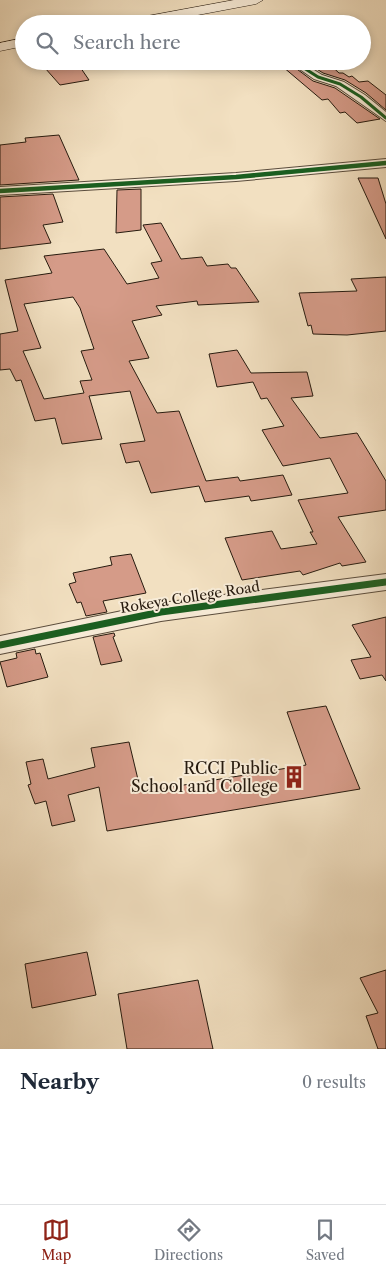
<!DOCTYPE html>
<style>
:root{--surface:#fff;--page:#f2f2f3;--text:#1f2937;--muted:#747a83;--line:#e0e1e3;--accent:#8f2418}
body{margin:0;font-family:"Libre Caslon Text",serif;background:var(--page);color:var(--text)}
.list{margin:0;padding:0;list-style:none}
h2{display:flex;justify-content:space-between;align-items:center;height:65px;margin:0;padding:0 20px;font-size:21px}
h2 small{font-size:16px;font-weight:400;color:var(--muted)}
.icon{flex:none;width:28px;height:28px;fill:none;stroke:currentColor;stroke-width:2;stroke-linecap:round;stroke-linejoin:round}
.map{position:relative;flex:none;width:386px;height:1049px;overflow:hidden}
.search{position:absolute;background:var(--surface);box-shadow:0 2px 8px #0003;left:15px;right:15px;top:15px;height:55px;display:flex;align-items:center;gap:12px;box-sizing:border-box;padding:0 18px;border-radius:28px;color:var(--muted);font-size:19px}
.sheet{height:155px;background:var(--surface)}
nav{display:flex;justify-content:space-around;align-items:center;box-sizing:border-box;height:70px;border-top:1px solid var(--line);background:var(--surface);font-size:14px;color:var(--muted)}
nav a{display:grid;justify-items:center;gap:2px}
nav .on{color:var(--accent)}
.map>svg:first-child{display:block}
.building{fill:#d59b88;stroke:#271b0f;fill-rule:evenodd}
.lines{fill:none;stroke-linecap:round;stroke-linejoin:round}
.minor-casing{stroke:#5a4c3c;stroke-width:2}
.tertiary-casing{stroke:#5a4c3c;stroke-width:2}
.secondary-casing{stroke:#271b0f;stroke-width:1}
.minor{fill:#f7ebd7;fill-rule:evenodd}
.tertiary{fill:#f7ebd7;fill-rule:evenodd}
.secondary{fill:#f7ebd7;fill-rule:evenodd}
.cycleway-far2-casing{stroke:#f7ebd7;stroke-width:5}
.cycleway-far1-casing{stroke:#f7ebd7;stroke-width:6}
.cycleway-casing{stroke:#f7ebd7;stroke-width:10}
.cycleway-far2{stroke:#1b5e20;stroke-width:3}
.cycleway-far1{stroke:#1b5e20;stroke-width:4.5}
.cycleway{stroke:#1b5e20;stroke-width:7}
.labels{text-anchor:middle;stroke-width:4;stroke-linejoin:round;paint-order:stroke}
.street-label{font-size:14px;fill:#271b0f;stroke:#f7ebd7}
.near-poi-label{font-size:16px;fill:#271b0f;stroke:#f7ebd7;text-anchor:end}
</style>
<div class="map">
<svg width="386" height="1049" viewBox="0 0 386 1049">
<rect width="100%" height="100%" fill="#f2e0c1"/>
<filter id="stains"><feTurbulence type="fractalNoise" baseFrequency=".004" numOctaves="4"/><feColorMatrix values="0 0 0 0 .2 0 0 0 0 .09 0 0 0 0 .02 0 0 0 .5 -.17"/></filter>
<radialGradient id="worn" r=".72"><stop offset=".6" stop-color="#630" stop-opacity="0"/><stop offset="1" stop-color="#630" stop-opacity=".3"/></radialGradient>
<g class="building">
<polygon points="276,61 286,61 313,81 335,88 380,119 357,123 345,112 340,113 328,99 322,100"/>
<polygon points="304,61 326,61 339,73 343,73 349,77 352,76 359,82 368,81 386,95 386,110 366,93 345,80 323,73"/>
<polygon points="78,64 89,80 60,85 45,68"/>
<polygon points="59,135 79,180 0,185 0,145 26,142 25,138"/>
<polygon points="358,178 378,178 386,204 386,239"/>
<polygon points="141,189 141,230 116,233 117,190"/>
<polygon points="53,194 63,222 43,225 51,243 0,249 0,197"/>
<path d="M161,223l20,36 21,-2 5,9 21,-2 3,4h5l23,34 -61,3 -1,-4 -41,5 6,9 -30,6 17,37 -20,3 28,52 22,-2 27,70 32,-4 2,4 43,-6 9,20 -41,6 -2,-5 -44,6 -6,-16 -48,7 -12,-32 -13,2 -6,-19 25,-3 -15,-50 -41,5 13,43 -40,5 -7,-26 -20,3 -14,-41 -5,1 -6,-12 -10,1v-36l18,-3 -13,-51 47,-7 -8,-17 60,-7 23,35 32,-6 -8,-15 11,-2 -19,-36zM73,297l7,11 14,41 -13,2 11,29 -12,1 4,12 -40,6 -21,-48 18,-3 -17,-44z"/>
<polygon points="386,277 386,331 347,335 313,334 311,325 308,326 299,293 357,291 351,279"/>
<polygon points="237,350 251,373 307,372 313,396 291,398 320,438 357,433 368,451 386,481 386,510 338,517 366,562 342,566 340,563 303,575 300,571 242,580 225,538 272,531 281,549 317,544 310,532 313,532 298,500 348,493 330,458 283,466 262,430 284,426 267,398 261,399 253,382 217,387 209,354"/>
<polygon points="131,554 146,593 103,601 107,612 86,616 81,602 77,603 69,584 76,582 73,573 112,565 110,557"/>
<polygon points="386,617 386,681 382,675 360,679 351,660 371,657 352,625"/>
<polygon points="114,633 115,636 113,637 122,661 101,665 93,637"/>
<polygon points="35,649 36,654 40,653 48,677 7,687 0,662 17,658 16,653"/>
<polygon points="326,706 360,789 107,831 99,787 68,795 75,821 52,826 46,801 35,804 28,785 31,784 26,762 43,759 48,779 95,767 91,748 129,742 141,792 306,765 287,712"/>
<polygon points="87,952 96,995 32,1008 25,964"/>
<polygon points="386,970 386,1049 378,1049 366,1016 378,1013 360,978"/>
<polygon points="198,980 213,1049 127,1049 118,994"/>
</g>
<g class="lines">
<defs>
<g id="minor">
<polygon points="288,61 300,61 322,75 344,82 365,95 386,112 386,121 336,86 314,79"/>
<polygon points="386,159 386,167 236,181 0,195 0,187 236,173"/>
</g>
<polygon id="tertiary" points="386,574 386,590 161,621 0,654 0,636 161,603"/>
<g id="secondary">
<polygon points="234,0 263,0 256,4 150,24 119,24 126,20"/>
<polygon points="24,38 24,46 0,51 0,43"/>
</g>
</defs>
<use href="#minor" class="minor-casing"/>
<use href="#tertiary" class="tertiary-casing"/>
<use href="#secondary" class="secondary-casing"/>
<use href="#minor" class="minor"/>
<use href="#tertiary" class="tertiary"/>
<use href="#secondary" class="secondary"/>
<defs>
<polyline id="cycleway-far2" points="293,61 318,77 340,84 361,97 386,118"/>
<polyline id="cycleway-far1" points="0,191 236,177 386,163"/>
<polyline id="cycleway" points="0,645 161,612 386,582"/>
</defs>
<use href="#cycleway-far2" class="cycleway-far2-casing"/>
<use href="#cycleway-far1" class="cycleway-far1-casing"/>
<use href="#cycleway" class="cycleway-casing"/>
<use href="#cycleway-far2" class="cycleway-far2"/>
<use href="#cycleway-far1" class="cycleway-far1"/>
<use href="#cycleway" class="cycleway"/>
</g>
<defs>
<symbol id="building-bare" viewBox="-9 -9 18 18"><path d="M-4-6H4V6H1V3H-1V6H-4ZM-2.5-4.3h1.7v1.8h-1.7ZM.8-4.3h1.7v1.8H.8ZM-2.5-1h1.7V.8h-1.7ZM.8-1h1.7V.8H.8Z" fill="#8f2418" stroke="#f7ebd7" stroke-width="2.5" paint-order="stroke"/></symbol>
</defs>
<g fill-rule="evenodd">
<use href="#building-bare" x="278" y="761" width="32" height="32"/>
</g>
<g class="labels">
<g class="street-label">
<text transform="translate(190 597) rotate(-9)" y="5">Rokeya College Road</text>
</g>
<g class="near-poi-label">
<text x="278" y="774">RCCI Public<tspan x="278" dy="18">School and College</tspan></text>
</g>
</g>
<rect width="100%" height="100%" filter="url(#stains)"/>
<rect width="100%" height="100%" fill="url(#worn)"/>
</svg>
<div class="search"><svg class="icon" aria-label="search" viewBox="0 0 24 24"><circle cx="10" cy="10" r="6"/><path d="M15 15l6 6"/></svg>Search here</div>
</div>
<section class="sheet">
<h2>Nearby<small>0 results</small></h2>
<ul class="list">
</ul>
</section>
<nav>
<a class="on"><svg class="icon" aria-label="map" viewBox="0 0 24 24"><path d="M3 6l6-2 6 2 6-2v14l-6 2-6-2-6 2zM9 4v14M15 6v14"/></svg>Map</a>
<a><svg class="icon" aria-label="directions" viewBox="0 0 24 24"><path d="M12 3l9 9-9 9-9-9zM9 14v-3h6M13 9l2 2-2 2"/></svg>Directions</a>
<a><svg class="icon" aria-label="saved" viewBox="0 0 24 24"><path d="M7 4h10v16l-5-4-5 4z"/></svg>Saved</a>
</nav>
